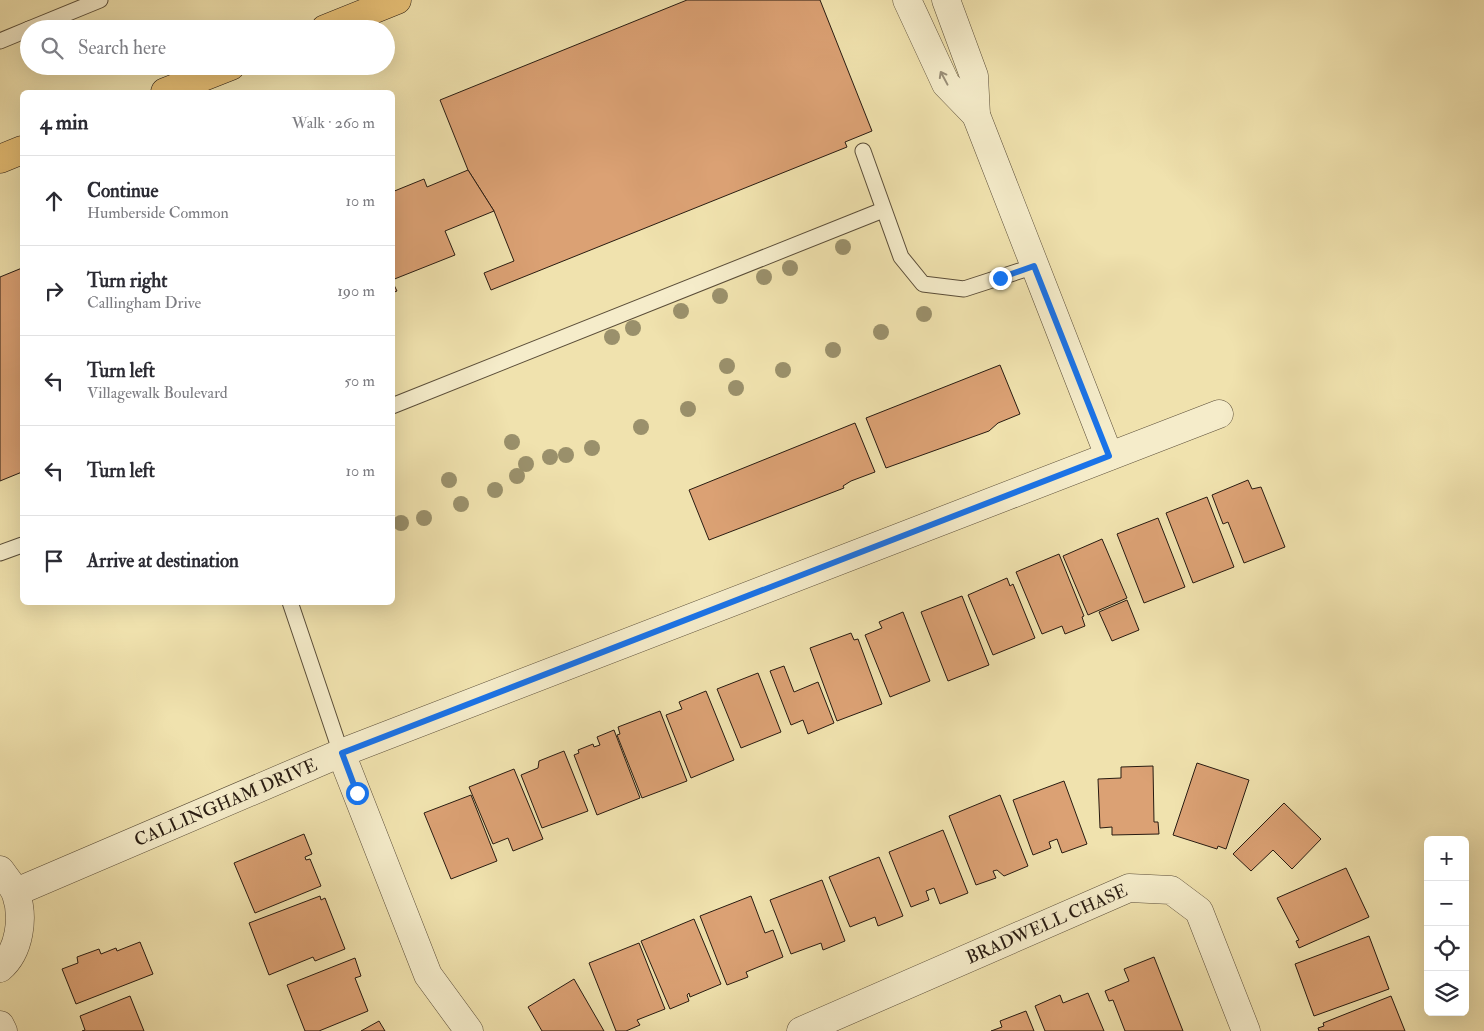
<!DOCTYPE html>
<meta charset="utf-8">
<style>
:root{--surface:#fff;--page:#f7f7f7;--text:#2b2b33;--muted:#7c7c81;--line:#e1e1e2}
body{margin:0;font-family:"IM FELL Double Pica",serif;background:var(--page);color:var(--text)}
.controls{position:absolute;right:15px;bottom:15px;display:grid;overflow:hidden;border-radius:8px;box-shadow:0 5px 20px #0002}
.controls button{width:45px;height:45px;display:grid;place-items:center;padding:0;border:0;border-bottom:1px solid var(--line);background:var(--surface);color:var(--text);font:25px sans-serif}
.stop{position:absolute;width:15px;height:15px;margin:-11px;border:4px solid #1a73e8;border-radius:50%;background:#fff}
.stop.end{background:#1a73e8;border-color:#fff;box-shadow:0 1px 5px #0008}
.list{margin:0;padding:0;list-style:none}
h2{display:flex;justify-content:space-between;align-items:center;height:65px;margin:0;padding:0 20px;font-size:21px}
h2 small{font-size:16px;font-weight:400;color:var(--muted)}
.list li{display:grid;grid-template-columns:32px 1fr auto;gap:15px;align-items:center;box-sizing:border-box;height:90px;padding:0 20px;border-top:1px solid var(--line)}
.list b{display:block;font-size:19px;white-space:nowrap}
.list p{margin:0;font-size:16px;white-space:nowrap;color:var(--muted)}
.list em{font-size:16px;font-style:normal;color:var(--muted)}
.icon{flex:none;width:28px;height:28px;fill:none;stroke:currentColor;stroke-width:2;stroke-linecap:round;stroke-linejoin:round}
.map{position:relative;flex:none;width:1484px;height:1031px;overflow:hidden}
.search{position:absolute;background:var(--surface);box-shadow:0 5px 20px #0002;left:20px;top:20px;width:375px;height:55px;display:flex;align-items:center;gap:12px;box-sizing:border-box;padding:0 18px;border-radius:28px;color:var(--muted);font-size:19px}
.panel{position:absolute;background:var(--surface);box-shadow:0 5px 20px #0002;left:20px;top:90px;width:375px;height:515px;border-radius:8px}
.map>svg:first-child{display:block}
.building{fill:#dba174;stroke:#281b11}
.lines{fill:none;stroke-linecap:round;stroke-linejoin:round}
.service-casing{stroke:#5a4d38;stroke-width:17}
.minor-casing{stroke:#5a4d38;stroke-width:29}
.tertiary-casing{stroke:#5a4d38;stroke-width:29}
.primary-casing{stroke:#281b11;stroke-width:29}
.service{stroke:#f5ecca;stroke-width:15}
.minor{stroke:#f5ecca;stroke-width:28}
.tertiary{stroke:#f5ecca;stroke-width:28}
.primary{stroke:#e8c177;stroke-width:28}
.tree{fill:#9a906b}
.oneway{stroke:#998e77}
.route{stroke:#1a73e8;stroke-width:6}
.labels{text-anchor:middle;stroke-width:4;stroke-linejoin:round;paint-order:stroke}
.street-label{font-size:18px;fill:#281b11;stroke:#f5ecca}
</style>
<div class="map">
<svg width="1484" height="1031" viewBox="0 0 1484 1031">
<rect width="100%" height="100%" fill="#f0e2ae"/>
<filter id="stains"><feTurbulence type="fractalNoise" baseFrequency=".004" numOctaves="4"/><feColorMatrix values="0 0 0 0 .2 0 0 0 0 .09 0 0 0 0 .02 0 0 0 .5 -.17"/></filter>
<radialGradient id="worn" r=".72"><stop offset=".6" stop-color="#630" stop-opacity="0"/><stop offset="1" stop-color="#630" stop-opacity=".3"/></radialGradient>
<g class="building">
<polygon points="687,0 820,0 872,131 845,142 847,147 491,290 484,273 514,261 494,211 468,170 440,100"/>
<polygon points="468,170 494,211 445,231 455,255 392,280 392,192 424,179 427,187"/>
<polygon points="22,268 22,472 0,481 0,277"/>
<polygon points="392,281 397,291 392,293"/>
<polygon points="1000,365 1020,414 998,423 989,431 886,468 866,418"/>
<polygon points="855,423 875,472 851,481 843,486 844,488 709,540 689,490"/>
<polygon points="1248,480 1252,489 1261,487 1285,547 1244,563 1228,522 1223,524 1212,495"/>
<polygon points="1207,497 1234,567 1193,583 1166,513"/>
<polygon points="1158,518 1185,587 1144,603 1117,534"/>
<polygon points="1102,539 1127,598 1088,615 1063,556"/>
<polygon points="1059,554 1084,616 1082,617 1085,626 1065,634 1062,626 1042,634 1016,572"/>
<polygon points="1007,578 1010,586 1013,584 1035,638 993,655 968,595"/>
<polygon points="962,596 989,665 948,681 921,612"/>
<polygon points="1127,600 1139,630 1112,641 1099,612"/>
<polygon points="903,612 930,681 890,697 865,635 882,628 879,622"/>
<polygon points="851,633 854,640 858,639 882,704 837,721 810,648"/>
<polygon points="784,666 794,692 818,682 834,723 808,734 803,720 791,725 770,671"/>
<polygon points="758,673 781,732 741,748 717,689"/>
<polygon points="706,691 734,760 691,778 666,715 682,709 679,702"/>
<polygon points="660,711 687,781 642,798 617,735 620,734 618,727"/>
<polygon points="614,730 640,798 597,815 574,755 579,753 578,750 593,744 594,747 600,745 597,737"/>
<polygon points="564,751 588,811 542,828 521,775 538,768 539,761"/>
<polygon points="1197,763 1249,780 1226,849 1218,846 1217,849 1173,835"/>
<polygon points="1153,766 1154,822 1158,822 1159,834 1112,835 1112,827 1100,828 1098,779 1121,778 1121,767"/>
<polygon points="514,769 543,839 513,851 508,838 493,844 469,787"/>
<polygon points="1064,781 1087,844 1062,853 1057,839 1049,842 1051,848 1033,855 1013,800"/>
<polygon points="471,795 497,861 451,879 424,813"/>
<polygon points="1000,795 1028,866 1004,876 997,870 993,871 996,878 976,885 949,816"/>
<polygon points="1284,803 1321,839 1292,869 1273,850 1251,871 1233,854"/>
<polygon points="943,830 968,893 940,904 934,888 926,891 929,900 911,907 889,852"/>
<polygon points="304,834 312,854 305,857 306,860 310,859 321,886 255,913 234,863"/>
<polygon points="879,857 903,916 878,926 875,917 850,927 829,877"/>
<polygon points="1346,868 1369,917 1299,948 1296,941 1299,940 1277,898"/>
<polygon points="822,880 845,941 823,950 821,943 791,954 770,900"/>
<polygon points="320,896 321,900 325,898 345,949 315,961 313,957 269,975 249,923"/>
<polygon points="751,896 765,933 773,930 783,957 746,972 748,977 727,985 700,916"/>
<polygon points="694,919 721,984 690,997 689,993 687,995 689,1001 670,1009 641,941"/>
<polygon points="1369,936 1389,989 1314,1016 1295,964"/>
<polygon points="140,942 153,974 76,1004 62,969 78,963 77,957 99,949 101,954 116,948 117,951"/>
<polygon points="639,943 665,1009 637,1020 640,1025 626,1031 616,1031 589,963"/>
<polygon points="1154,957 1183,1031 1125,1031 1113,1000 1109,1001 1105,991 1129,981 1124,969"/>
<polygon points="355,958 361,976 355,978 368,1011 319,1031 305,1031 287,985"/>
<polygon points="574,979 604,1031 542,1031 528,1007"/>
<polygon points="1088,993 1104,1031 1045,1031 1035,1006 1060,995 1063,1003"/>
<polygon points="130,996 144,1031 82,1031 85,1030 80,1016"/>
<polygon points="1391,996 1405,1031 1319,1031 1318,1028 1324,1026 1323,1023"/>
<polygon points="1026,1011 1034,1031 991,1031 1002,1027 1000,1021"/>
<polygon points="379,1021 385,1031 361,1031"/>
</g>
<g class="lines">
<defs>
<g id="service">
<polyline points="29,29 100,0"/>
<polyline points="0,41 29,29"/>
<polyline points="863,151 901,257 923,284 964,289 1035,266"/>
<polyline points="392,406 883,210"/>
<polyline points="0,553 22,545"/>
<polyline points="290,602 341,753"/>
</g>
<g id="minor">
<polyline points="341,753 428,975 469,1031"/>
<path id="s1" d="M801,1031l328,-143 42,2 28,21 47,120"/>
</g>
<g id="tertiary">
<polyline points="907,0 946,84 976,115"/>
<polyline points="946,0 974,76 976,115 1109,456"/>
<path d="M0,870c5,7 13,16 16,24 8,23 4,57 -16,74"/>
<path id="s2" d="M16,892l325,-139 878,-339"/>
<polyline points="0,1025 3,1031"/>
</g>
<g id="primary">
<polyline points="325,29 397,0"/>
<polyline points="165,92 231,66"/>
<polyline points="0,159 22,150"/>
</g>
</defs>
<use href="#service" class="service-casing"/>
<use href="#minor" class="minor-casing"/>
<use href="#tertiary" class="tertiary-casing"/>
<use href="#primary" class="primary-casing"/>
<use href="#service" class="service"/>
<use href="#minor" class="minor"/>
<use href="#tertiary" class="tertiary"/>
<use href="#primary" class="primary"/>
</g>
<g class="tree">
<circle cx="843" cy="247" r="8"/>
<circle cx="790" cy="268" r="8"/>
<circle cx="764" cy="277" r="8"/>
<circle cx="720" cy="296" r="8"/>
<circle cx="681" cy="311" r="8"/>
<circle cx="924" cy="314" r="8"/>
<circle cx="633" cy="328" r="8"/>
<circle cx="881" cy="332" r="8"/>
<circle cx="612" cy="337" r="8"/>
<circle cx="833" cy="350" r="8"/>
<circle cx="727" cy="366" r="8"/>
<circle cx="783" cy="370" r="8"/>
<circle cx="736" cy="388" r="8"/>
<circle cx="688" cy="409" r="8"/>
<circle cx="641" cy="427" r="8"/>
<circle cx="512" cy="442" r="8"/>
<circle cx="592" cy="448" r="8"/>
<circle cx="566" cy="455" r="8"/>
<circle cx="550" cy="457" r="8"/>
<circle cx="526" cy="464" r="8"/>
<circle cx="517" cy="476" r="8"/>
<circle cx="449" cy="480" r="8"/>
<circle cx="495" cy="490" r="8"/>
<circle cx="461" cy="504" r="8"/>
<circle cx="424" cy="518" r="8"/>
<circle cx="401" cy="523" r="8"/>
</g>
<defs><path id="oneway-shaft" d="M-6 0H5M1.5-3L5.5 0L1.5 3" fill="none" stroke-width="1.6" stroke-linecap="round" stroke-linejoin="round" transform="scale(1.25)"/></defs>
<use class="oneway" href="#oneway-shaft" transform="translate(944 78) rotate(-118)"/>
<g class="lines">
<polyline class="route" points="357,793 342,753 1109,456 1034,266 1000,278"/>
</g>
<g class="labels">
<g class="street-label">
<text dy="6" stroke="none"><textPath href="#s2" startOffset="228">CALLINGHAM DRIVE</textPath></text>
<text dy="6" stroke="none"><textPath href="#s1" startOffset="268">BRADWELL CHASE</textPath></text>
</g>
</g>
<rect width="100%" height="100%" filter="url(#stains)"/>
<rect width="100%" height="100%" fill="url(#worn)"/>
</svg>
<div class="controls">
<button>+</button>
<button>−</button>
<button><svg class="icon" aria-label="locate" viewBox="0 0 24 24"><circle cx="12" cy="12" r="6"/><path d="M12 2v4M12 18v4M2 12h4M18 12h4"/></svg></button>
<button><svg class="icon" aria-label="layers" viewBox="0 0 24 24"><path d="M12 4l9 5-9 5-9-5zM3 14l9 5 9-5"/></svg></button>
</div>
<div class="stop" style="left:357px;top:793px"></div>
<div class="stop end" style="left:1000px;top:278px"></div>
<div class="search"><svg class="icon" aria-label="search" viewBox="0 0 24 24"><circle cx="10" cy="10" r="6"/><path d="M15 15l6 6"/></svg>Search here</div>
<section class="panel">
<h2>4 min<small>Walk · 260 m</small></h2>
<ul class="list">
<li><svg class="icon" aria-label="ahead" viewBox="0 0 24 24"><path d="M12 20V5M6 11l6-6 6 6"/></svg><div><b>Continue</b><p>Humberside Common</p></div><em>10 m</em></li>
<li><svg class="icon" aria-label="right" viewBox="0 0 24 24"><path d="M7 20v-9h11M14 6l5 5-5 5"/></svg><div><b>Turn right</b><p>Callingham Drive</p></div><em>190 m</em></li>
<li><svg class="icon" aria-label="left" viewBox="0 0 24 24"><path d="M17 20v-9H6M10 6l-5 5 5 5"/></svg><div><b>Turn left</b><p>Villagewalk Boulevard</p></div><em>50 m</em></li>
<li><svg class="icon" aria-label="left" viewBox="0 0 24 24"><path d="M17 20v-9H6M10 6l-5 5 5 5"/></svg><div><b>Turn left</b></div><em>10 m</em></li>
<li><svg class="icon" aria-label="arrive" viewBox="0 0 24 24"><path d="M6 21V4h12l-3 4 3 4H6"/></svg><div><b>Arrive at destination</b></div></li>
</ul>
</section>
</div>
